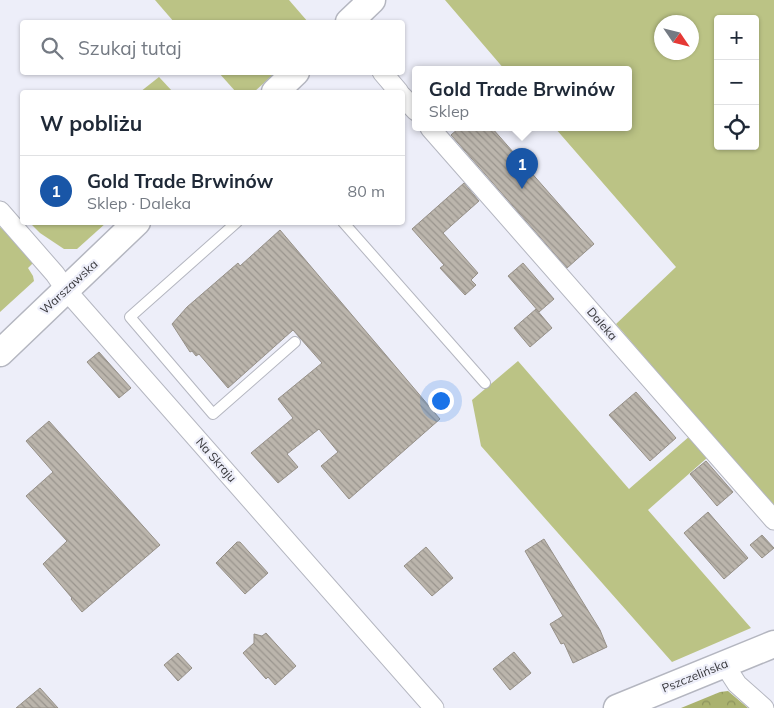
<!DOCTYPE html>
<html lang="pl">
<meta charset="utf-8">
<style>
:root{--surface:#fff;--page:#f6f6f7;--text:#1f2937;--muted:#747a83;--line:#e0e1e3;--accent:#1956a7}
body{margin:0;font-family:Mulish,sans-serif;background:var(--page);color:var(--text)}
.controls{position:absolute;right:15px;top:15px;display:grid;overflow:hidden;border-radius:5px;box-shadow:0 1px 4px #0004}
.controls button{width:45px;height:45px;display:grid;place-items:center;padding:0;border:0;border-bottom:1px solid var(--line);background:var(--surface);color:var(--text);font:25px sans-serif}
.compass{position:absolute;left:654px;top:15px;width:45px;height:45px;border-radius:50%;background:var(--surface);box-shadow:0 1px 4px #0004;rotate:125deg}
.you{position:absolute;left:440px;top:400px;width:18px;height:18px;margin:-12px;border:4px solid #fff;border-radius:50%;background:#1a73e8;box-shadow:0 0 0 8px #1a73e833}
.badge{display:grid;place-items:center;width:32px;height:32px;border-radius:50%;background:var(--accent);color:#fff;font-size:16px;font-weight:700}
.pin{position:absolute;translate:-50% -41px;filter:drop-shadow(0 1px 2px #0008)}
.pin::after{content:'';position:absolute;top:26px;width:18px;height:15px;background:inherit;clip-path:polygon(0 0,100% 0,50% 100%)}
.popup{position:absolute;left:412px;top:66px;width:220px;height:65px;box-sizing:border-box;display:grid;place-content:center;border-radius:5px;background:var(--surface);filter:drop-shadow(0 1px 4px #0005);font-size:16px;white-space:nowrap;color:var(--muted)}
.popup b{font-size:19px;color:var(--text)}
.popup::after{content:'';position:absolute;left:50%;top:100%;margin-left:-10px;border:10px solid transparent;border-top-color:var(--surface)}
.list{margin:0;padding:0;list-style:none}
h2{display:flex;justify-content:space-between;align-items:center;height:65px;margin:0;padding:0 20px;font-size:21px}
h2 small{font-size:16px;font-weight:400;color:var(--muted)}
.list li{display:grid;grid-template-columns:32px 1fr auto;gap:15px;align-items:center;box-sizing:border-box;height:70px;padding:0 20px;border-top:1px solid var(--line)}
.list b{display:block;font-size:19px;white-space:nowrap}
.list p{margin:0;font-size:16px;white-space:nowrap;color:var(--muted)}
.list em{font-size:16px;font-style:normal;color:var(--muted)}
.icon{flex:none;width:28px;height:28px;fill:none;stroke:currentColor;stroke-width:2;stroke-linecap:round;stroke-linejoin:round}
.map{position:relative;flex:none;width:774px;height:708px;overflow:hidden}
.search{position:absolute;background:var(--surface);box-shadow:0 1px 4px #0004;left:20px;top:20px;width:385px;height:55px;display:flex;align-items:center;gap:12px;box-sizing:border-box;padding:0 18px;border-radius:5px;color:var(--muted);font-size:19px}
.panel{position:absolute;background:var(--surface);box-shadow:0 1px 4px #0004;left:20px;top:90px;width:385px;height:135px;border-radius:5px}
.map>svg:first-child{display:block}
.grass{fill:#bbc385;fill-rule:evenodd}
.forest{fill:url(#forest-crowns)}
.building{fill:url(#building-back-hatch);stroke:#969088}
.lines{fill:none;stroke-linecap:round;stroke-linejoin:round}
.service-casing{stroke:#b4b6c0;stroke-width:12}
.minor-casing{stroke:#b4b6c0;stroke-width:21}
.secondary-casing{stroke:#b4b6c0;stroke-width:29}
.service{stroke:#fff;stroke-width:10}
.minor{stroke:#fff;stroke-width:19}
.secondary{stroke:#fff;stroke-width:26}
.labels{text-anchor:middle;stroke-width:4.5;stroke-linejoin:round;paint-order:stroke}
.street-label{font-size:12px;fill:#36363a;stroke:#edeef9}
</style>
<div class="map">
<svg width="774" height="708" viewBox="0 0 774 708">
<defs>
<pattern id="forest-crowns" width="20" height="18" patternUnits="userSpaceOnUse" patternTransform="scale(1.25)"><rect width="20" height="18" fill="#aab26f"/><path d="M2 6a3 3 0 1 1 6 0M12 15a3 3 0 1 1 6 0" fill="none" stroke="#8b925c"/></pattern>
<pattern id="building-back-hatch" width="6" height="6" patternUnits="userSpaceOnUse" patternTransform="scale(1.25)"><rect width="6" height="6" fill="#bbb5ac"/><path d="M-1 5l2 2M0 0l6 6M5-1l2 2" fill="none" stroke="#99948d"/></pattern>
</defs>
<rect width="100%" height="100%" fill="#edeef9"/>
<g class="grass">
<polygon points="155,0 289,0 308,22 174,22"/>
<path d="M445,0h329v508l-158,-184 60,-57 -121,-139h73v-58h-123zM718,19h37v127h-37zM662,22h30v30h-30z"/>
<polygon points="219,73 275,73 254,92 236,92"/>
<polygon points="159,77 173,92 140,92"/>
<polygon points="30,223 106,223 77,249 64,249 40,233"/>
<polygon points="0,227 20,246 33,263 28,268 33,276 34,281 0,312"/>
<polygon points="518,361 629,489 691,435 708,457 648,510 751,628 672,662 481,446 472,400"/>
</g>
<polygon class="forest" points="728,691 748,708 681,708 720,692"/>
<g class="building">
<polygon points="459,128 492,128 594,244 567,268 451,135"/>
<polygon points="464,183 479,201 443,233 478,273 471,280 476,285 465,295 440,268 444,265 412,229"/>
<polygon points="280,230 440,419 349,499 321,466 338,452 319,429 287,454 298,467 278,483 251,453 293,418 278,399 322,363 293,330 228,388 199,354 196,356 192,351 190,352 172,324 187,307 238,263 240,266"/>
<polygon points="523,263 554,299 539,312 508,276"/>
<polygon points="536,309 552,328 530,347 514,328"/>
<polygon points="99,352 131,388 119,398 87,362"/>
<polygon points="636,392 676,438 650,461 609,415"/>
<polygon points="49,421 160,545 82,612 71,599 72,598 43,564 67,541 26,496 53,472 26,441"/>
<polygon points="706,461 733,492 717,506 690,474"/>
<polygon points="708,512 748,558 724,579 684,533"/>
<polygon points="762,535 774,548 762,558 750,545"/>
<polygon points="544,539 600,630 607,647 573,663 564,643 561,644 550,624 563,616 525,551"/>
<polygon points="237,542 240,542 268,573 245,594 216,563"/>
<polygon points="426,547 453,578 432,596 404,566"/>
<polygon points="266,633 296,666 275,685 268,677 266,679 243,653 254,643 254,634 262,636"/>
<polygon points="514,652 531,673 510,690 493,669"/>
<polygon points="178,653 192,668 178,681 164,665"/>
<polygon points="40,688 58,708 16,708"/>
</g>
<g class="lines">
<defs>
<g id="service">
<polyline points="237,222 130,317 213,414 295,342"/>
<polyline points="343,222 485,383"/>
</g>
<g id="minor">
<polyline points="382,72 399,92"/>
<polyline points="402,96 416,111"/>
<polyline points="430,128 774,520"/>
<polyline points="0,211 55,274 66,290 434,708"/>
<polyline points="724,664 737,684 764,708"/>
</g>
<g id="secondary">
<polyline points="349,22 372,0"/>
<polyline points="275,92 296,72"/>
<polyline points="0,353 137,222"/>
<polyline points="617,708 774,644"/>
</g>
</defs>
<use href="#service" class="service-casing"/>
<use href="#minor" class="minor-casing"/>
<use href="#secondary" class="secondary-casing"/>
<use href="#service" class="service"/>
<use href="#minor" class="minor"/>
<use href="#secondary" class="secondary"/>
</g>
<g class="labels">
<g class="street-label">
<text transform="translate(69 287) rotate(-43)" y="4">Warszawska</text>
<text transform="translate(602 324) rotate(49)" y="4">Daleka</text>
<text transform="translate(216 460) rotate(49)" y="4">Na Skraju</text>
<text transform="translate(695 676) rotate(-22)" y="4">Pszczelińska</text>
</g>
</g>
</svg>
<div class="controls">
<button>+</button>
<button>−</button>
<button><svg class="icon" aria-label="locate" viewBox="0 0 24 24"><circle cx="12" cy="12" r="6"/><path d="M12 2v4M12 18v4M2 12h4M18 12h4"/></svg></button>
</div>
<svg class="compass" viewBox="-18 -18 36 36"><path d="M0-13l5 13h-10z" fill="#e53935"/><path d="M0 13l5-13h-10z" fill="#747a83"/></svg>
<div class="you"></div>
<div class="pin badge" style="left:522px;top:189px">1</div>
<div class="popup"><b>Gold Trade Brwinów</b>Sklep</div>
<div class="search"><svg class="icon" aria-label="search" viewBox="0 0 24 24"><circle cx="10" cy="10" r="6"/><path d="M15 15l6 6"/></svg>Szukaj tutaj</div>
<section class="panel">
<h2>W pobliżu<small></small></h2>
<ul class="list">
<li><span class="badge">1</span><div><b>Gold Trade Brwinów</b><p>Sklep · Daleka</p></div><em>80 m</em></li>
</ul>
</section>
</div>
